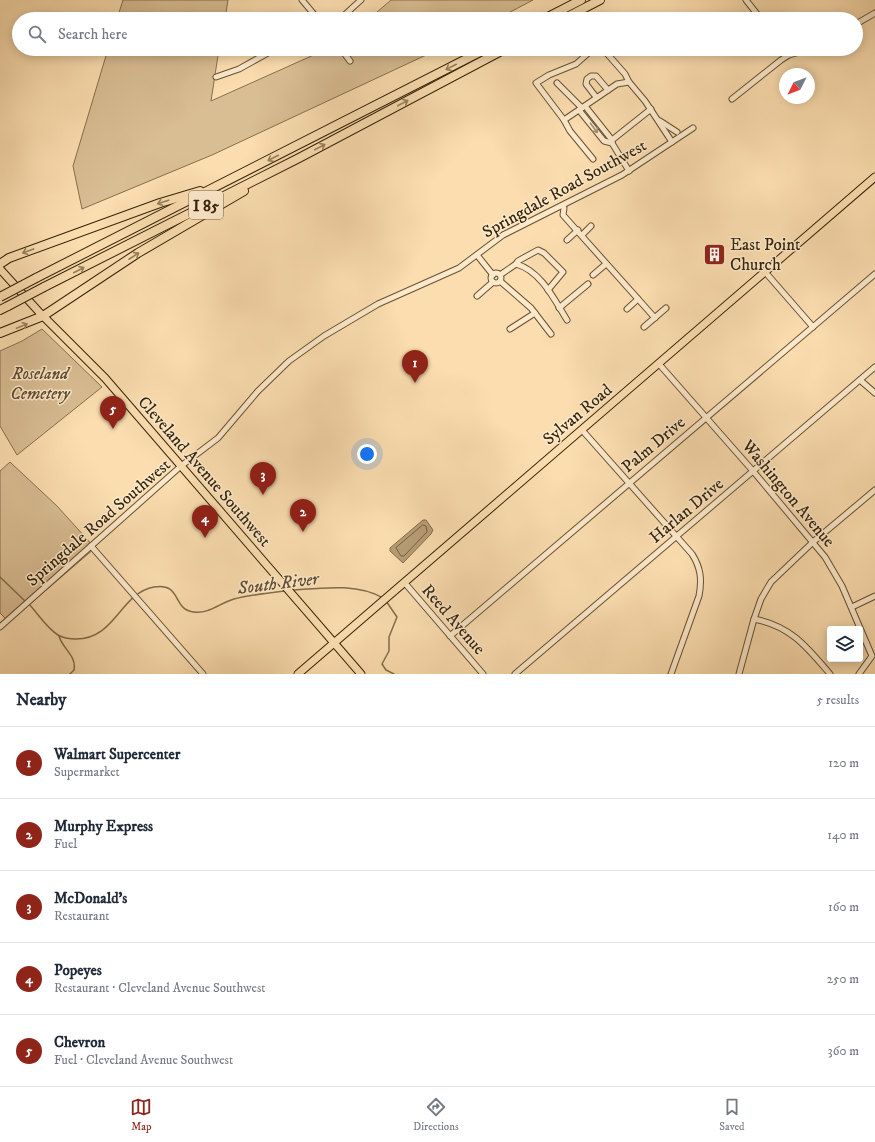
<!DOCTYPE html>
<meta charset="utf-8">
<style>
:root{--surface:#fff;--page:#f2f2f3;--text:#1f2937;--muted:#747a83;--line:#e0e1e3;--accent:#8f2418}
body{margin:0;font-family:"IM FELL DW Pica",serif;background:var(--page);color:var(--text)}
.controls{position:absolute;right:12px;bottom:12px;display:grid;overflow:hidden;border-radius:4px;box-shadow:0 2px 10px #0003}
.controls button{width:36px;height:36px;display:grid;place-items:center;padding:0;border:0;border-bottom:1px solid var(--line);background:var(--surface);color:var(--text);font:20px sans-serif}
.compass{position:absolute;left:779px;top:68px;width:36px;height:36px;border-radius:50%;background:var(--surface);box-shadow:0 2px 10px #0003;rotate:228deg}
.you{position:absolute;left:367px;top:454px;width:14px;height:14px;margin:-10px;border:3px solid #fff;border-radius:50%;background:#1a73e8;box-shadow:0 0 0 6px #1a73e833}
.badge{display:grid;place-items:center;width:26px;height:26px;border-radius:50%;background:var(--accent);color:#fff;font-size:13px;font-weight:700}
.pin{position:absolute;translate:-50% -33px;filter:drop-shadow(0 1px 2px #0008)}
.pin::after{content:'';position:absolute;top:21px;width:14px;height:12px;background:inherit;clip-path:polygon(0 0,100% 0,50% 100%)}
.list{margin:0;padding:0;list-style:none}
h2{display:flex;justify-content:space-between;align-items:center;height:52px;margin:0;padding:0 16px;font-size:17px}
h2 small{font-size:13px;font-weight:400;color:var(--muted)}
.list li{display:grid;grid-template-columns:26px 1fr auto;gap:12px;align-items:center;box-sizing:border-box;height:72px;padding:0 16px;border-top:1px solid var(--line)}
.list b{display:block;font-size:15px;white-space:nowrap}
.list p{margin:0;font-size:13px;white-space:nowrap;color:var(--muted)}
.list em{font-size:13px;font-style:normal;color:var(--muted)}
.icon{flex:none;width:22px;height:22px;fill:none;stroke:currentColor;stroke-width:2;stroke-linecap:round;stroke-linejoin:round}
.map{position:relative;flex:none;width:875px;height:674px;overflow:hidden}
.search{position:absolute;background:var(--surface);box-shadow:0 2px 10px #0003;left:12px;right:12px;top:12px;height:44px;display:flex;align-items:center;gap:10px;box-sizing:border-box;padding:0 14px;border-radius:22px;color:var(--muted);font-size:15px}
.sheet{height:412px;background:var(--surface)}
nav{display:flex;justify-content:space-around;align-items:center;box-sizing:border-box;height:56px;border-top:1px solid var(--line);background:var(--surface);font-size:11px;color:var(--muted)}
nav a{display:grid;justify-items:center;gap:2px}
nav .on{color:var(--accent)}
.map>svg:first-child{display:block}
.green{fill:#d9bd93;stroke:#86704e}
.water{fill:#b79e77;stroke:#836d4b}
.lines{fill:none;stroke-linecap:round;stroke-linejoin:round}
.shore{stroke:#766040;stroke-width:1}
.stream{stroke:#836d4b;stroke-width:1.5}
.minor-casing{stroke:#665232;stroke-width:7}
.major-casing{stroke:#342309;stroke-width:9}
.highway-casing{stroke:#342309;stroke-width:10}
.minor{stroke:#fce9cb;stroke-width:5}
.major{stroke:#fbddaf;stroke-width:7}
.highway{stroke:#fbddaf;stroke-width:8}
.highway-bridge-casing{stroke:#342309;stroke-width:10;stroke-linecap:butt}
.highway-bridge{stroke:#fbddaf;stroke-width:8}
.oneway{stroke:#98805c}
.oneway2{stroke:#a29074}
.labels{text-anchor:middle;stroke-width:3;stroke-linejoin:round;paint-order:stroke}
.shield{fill:#fce9cb;stroke:#705e43;stroke-width:1}
.shield-label{font-size:16px;font-weight:bold;fill:#342309}
.street-label{font-size:17px;fill:#342309;stroke:#fce9cb}
.poi-label{font-size:17px;fill:#342309;stroke:#fce9cb;text-anchor:start}
.park-label{font-size:17px;font-style:italic;fill:#5d4a2c;stroke:#fce9cb}
.water-label{font-size:18px;font-style:italic;fill:#624e30;stroke:#fce9cb}
</style>
<div class="map">
<svg width="875" height="674" viewBox="0 0 875 674">
<rect width="100%" height="100%" fill="#fbddaf"/>
<filter id="stains"><feTurbulence type="fractalNoise" baseFrequency=".005" numOctaves="4"/><feColorMatrix values="0 0 0 0 .2 0 0 0 0 .09 0 0 0 0 .02 0 0 0 .5 -.17"/></filter>
<radialGradient id="worn" r=".72"><stop offset=".6" stop-color="#630" stop-opacity="0"/><stop offset="1" stop-color="#630" stop-opacity=".3"/></radialGradient>
<g class="green">
<polygon points="123,0 228,0 225,19 117,19"/>
<polygon points="391,0 533,0 497,19 369,19"/>
<polygon points="108,49 219,49 211,101 327,49 439,49 212,155 82,209 73,166"/>
<polygon points="42,329 102,387 17,455 0,426 0,351 22,341"/>
<polygon points="10,462 57,506 95,548 9,622 0,613 0,471"/>
</g>
<polygon class="water" points="423,520 426,520 433,530 431,534 403,563 390,551 390,548"/>
<g class="lines">
<polygon class="shore" points="423,525 426,526 427,532 404,556 401,556 396,548"/>
<g class="stream">
<polyline points="0,577 26,602"/>
<path d="M293,590c29,-2 64,-7 90,8"/>
<polyline points="386,601 397,617 389,637 389,651 382,664 386,670 394,674"/>
<path d="M29,604c9,10 18,24 29,31 5,3 13,4 18,4 40,0 44,-46 78,-52 28,-5 18,23 40,25 15,2 26,-9 40,-13 16,-4 34,-6 51,-8"/>
<path d="M59,636c3,12 18,20 15,34l-4,4"/>
</g>
<defs>
<g id="minor">
<polyline points="302,0 318,19"/>
<polyline points="746,0 761,19"/>
<polyline points="340,19 361,0"/>
<polyline points="856,24 875,13"/>
<polyline points="341,49 350,61"/>
<polyline points="603,49 625,74 629,82"/>
<polyline points="216,77 239,69 275,49"/>
<polyline points="557,83 582,108"/>
<polyline points="596,97 586,84 587,79 591,76 596,76 608,90"/>
<polyline points="732,99 781,60 789,55 810,49"/>
<polyline points="585,106 612,140 612,143 629,171"/>
<polyline points="579,110 604,141 612,143"/>
<polyline points="564,120 617,84 629,82 645,101 672,142"/>
<polyline points="660,121 677,132"/>
<polyline points="612,140 651,109"/>
<polyline points="593,159 570,131 564,120 536,83 549,75 576,64 593,49"/>
<polyline points="564,208 563,215 655,318"/>
<polyline points="582,235 591,226"/>
<polyline points="567,240 578,230"/>
<polyline points="477,255 493,275"/>
<polyline points="516,264 518,261 538,250 544,253 563,272 548,290"/>
<polyline points="766,273 813,327"/>
<circle cx="496" cy="278" r="5"/>
<path d="M500,275l16,-11c25,7 38,35 51,56"/>
<polyline points="593,275 606,264"/>
<polyline points="500,281 531,308 551,334"/>
<polyline points="477,296 493,282"/>
<polyline points="559,308 588,284"/>
<polyline points="627,309 638,299"/>
<polyline points="644,327 666,308"/>
<polyline points="510,329 535,313"/>
<polyline points="659,364 753,471 825,557 842,586 872,656 859,674"/>
<polyline points="860,380 875,393"/>
<path d="M582,430l110,124c9,14 10,26 7,42l-28,78"/>
<polyline points="91,546 203,674"/>
<polyline points="404,582 483,674"/>
<polyline points="852,607 875,596"/>
<path d="M754,619c37,7 53,28 76,55"/>
<polyline points="0,627 181,466 218,438 258,391 289,361 324,336 378,304 459,268 503,235 622,175 693,128"/>
<polyline points="450,636 875,274"/>
<polyline points="515,674 875,367"/>
<polyline points="739,674 754,619 761,599 771,582 813,542 875,490"/>
</g>
<g id="major">
<polyline points="0,269 40,313 105,378 361,674"/>
<polyline points="298,674 875,177"/>
</g>
<g id="highway">
<polyline points="544,19 581,0"/>
<polyline points="563,19 600,0"/>
<polyline points="0,264 9,258 160,203 200,191"/>
<polyline points="36,278 486,49"/>
<polyline points="44,287 299,158 505,49"/>
<polyline points="0,310 8,306"/>
<polyline points="0,333 43,316 138,253 244,191"/>
</g>
</defs>
<use href="#minor" class="minor-casing"/>
<use href="#major" class="major-casing"/>
<use href="#highway" class="highway-casing"/>
<use href="#minor" class="minor"/>
<use href="#major" class="major"/>
<use href="#highway" class="highway"/>
<defs>
<g id="highway-bridge">
<polyline points="0,297 36,278"/>
<polyline points="8,306 44,287"/>
</g>
</defs>
<use href="#highway-bridge" class="highway-bridge-casing"/>
<use href="#highway-bridge" class="highway-bridge"/>
</g>
<defs><path id="oneway-shaft" d="M-6 0H5M1.5-3L5.5 0L1.5 3" fill="none" stroke-width="1.6" stroke-linecap="round" stroke-linejoin="round"/></defs>
<g class="oneway">
<use href="#oneway-shaft" transform="translate(451 67) rotate(153)"/>
<use href="#oneway-shaft" transform="translate(403 103) rotate(-28)"/>
<use href="#oneway-shaft" transform="translate(320 147) rotate(-28)"/>
<use href="#oneway-shaft" transform="translate(273 158) rotate(153)"/>
<use href="#oneway-shaft" transform="translate(163 202) rotate(162)"/>
<use href="#oneway-shaft" transform="translate(28 251) rotate(160)"/>
<use href="#oneway-shaft" transform="translate(134 256) rotate(-33)"/>
<use href="#oneway-shaft" transform="translate(79 270) rotate(-27)"/>
<use href="#oneway-shaft" transform="translate(22 326) rotate(-22)"/>
</g>
<use class="oneway2" href="#oneway-shaft" transform="translate(594 128) rotate(53)"/>
<defs>
<symbol id="building-square" viewBox="-11 -11 22 22"><rect x="-9" y="-9" width="18" height="18" rx="4" fill="#8f2418" stroke="#fce9cb"/><path d="M-4-6H4V6H1V3H-1V6H-4ZM-2.5-4.3h1.7v1.8h-1.7ZM.8-4.3h1.7v1.8H.8ZM-2.5-1h1.7V.8h-1.7ZM.8-1h1.7V.8H.8Z" fill="#fff"/></symbol>
</defs>
<g fill-rule="evenodd">
<use href="#building-square" x="702" y="242" width="25" height="25"/>
</g>
<g class="labels">
<rect class="shield" x="189" y="191" width="34" height="28" rx="3"/>
<g class="shield-label">
<text x="206" y="211">I 85</text>
</g>
<g class="street-label">
<text transform="translate(564 188) rotate(-29)" y="6">Springdale Road Southwest</text>
<text transform="translate(577 414) rotate(-40)" y="6">Sylvan Road</text>
<text transform="translate(653 444) rotate(-40)" y="6">Palm Drive</text>
<text transform="translate(205 471) rotate(49)" y="6">Cleveland Avenue Southwest</text>
<text transform="translate(789 493) rotate(50)" y="6">Washington Avenue</text>
<text transform="translate(686 510) rotate(-40)" y="6">Harlan Drive</text>
<text transform="translate(98 522) rotate(-41)" y="6">Springdale Road Southwest</text>
<text transform="translate(454 619) rotate(49)" y="6">Reed Avenue</text>
</g>
<g class="poi-label">
<text x="730" y="250">East Point<tspan x="730" dy="20">Church</tspan></text>
</g>
<g class="park-label">
<text x="40" y="379">Roseland<tspan x="40" dy="20">Cemetery</tspan></text>
</g>
<g class="water-label">
<text transform="translate(278 583) rotate(-7)" y="6">South River</text>
</g>
</g>
<rect width="100%" height="100%" filter="url(#stains)"/>
<rect width="100%" height="100%" fill="url(#worn)"/>
</svg>
<div class="controls">
<button><svg class="icon" aria-label="layers" viewBox="0 0 24 24"><path d="M12 4l9 5-9 5-9-5zM3 14l9 5 9-5"/></svg></button>
</div>
<svg class="compass" viewBox="-18 -18 36 36"><path d="M0-13l5 13h-10z" fill="#e53935"/><path d="M0 13l5-13h-10z" fill="#747a83"/></svg>
<div class="you"></div>
<div class="pin badge" style="left:415px;top:383px">1</div>
<div class="pin badge" style="left:303px;top:532px">2</div>
<div class="pin badge" style="left:263px;top:495px">3</div>
<div class="pin badge" style="left:205px;top:538px">4</div>
<div class="pin badge" style="left:113px;top:429px">5</div>
<div class="search"><svg class="icon" aria-label="search" viewBox="0 0 24 24"><circle cx="10" cy="10" r="6"/><path d="M15 15l6 6"/></svg>Search here</div>
</div>
<section class="sheet">
<h2>Nearby<small>5 results</small></h2>
<ul class="list">
<li><span class="badge">1</span><div><b>Walmart Supercenter</b><p>Supermarket</p></div><em>120 m</em></li>
<li><span class="badge">2</span><div><b>Murphy Express</b><p>Fuel</p></div><em>140 m</em></li>
<li><span class="badge">3</span><div><b>McDonald's</b><p>Restaurant</p></div><em>160 m</em></li>
<li><span class="badge">4</span><div><b>Popeyes</b><p>Restaurant · Cleveland Avenue Southwest</p></div><em>250 m</em></li>
<li><span class="badge">5</span><div><b>Chevron</b><p>Fuel · Cleveland Avenue Southwest</p></div><em>360 m</em></li>
</ul>
</section>
<nav>
<a class="on"><svg class="icon" aria-label="map" viewBox="0 0 24 24"><path d="M3 6l6-2 6 2 6-2v14l-6 2-6-2-6 2zM9 4v14M15 6v14"/></svg>Map</a>
<a><svg class="icon" aria-label="directions" viewBox="0 0 24 24"><path d="M12 3l9 9-9 9-9-9zM9 14v-3h6M13 9l2 2-2 2"/></svg>Directions</a>
<a><svg class="icon" aria-label="saved" viewBox="0 0 24 24"><path d="M7 4h10v16l-5-4-5 4z"/></svg>Saved</a>
</nav>
